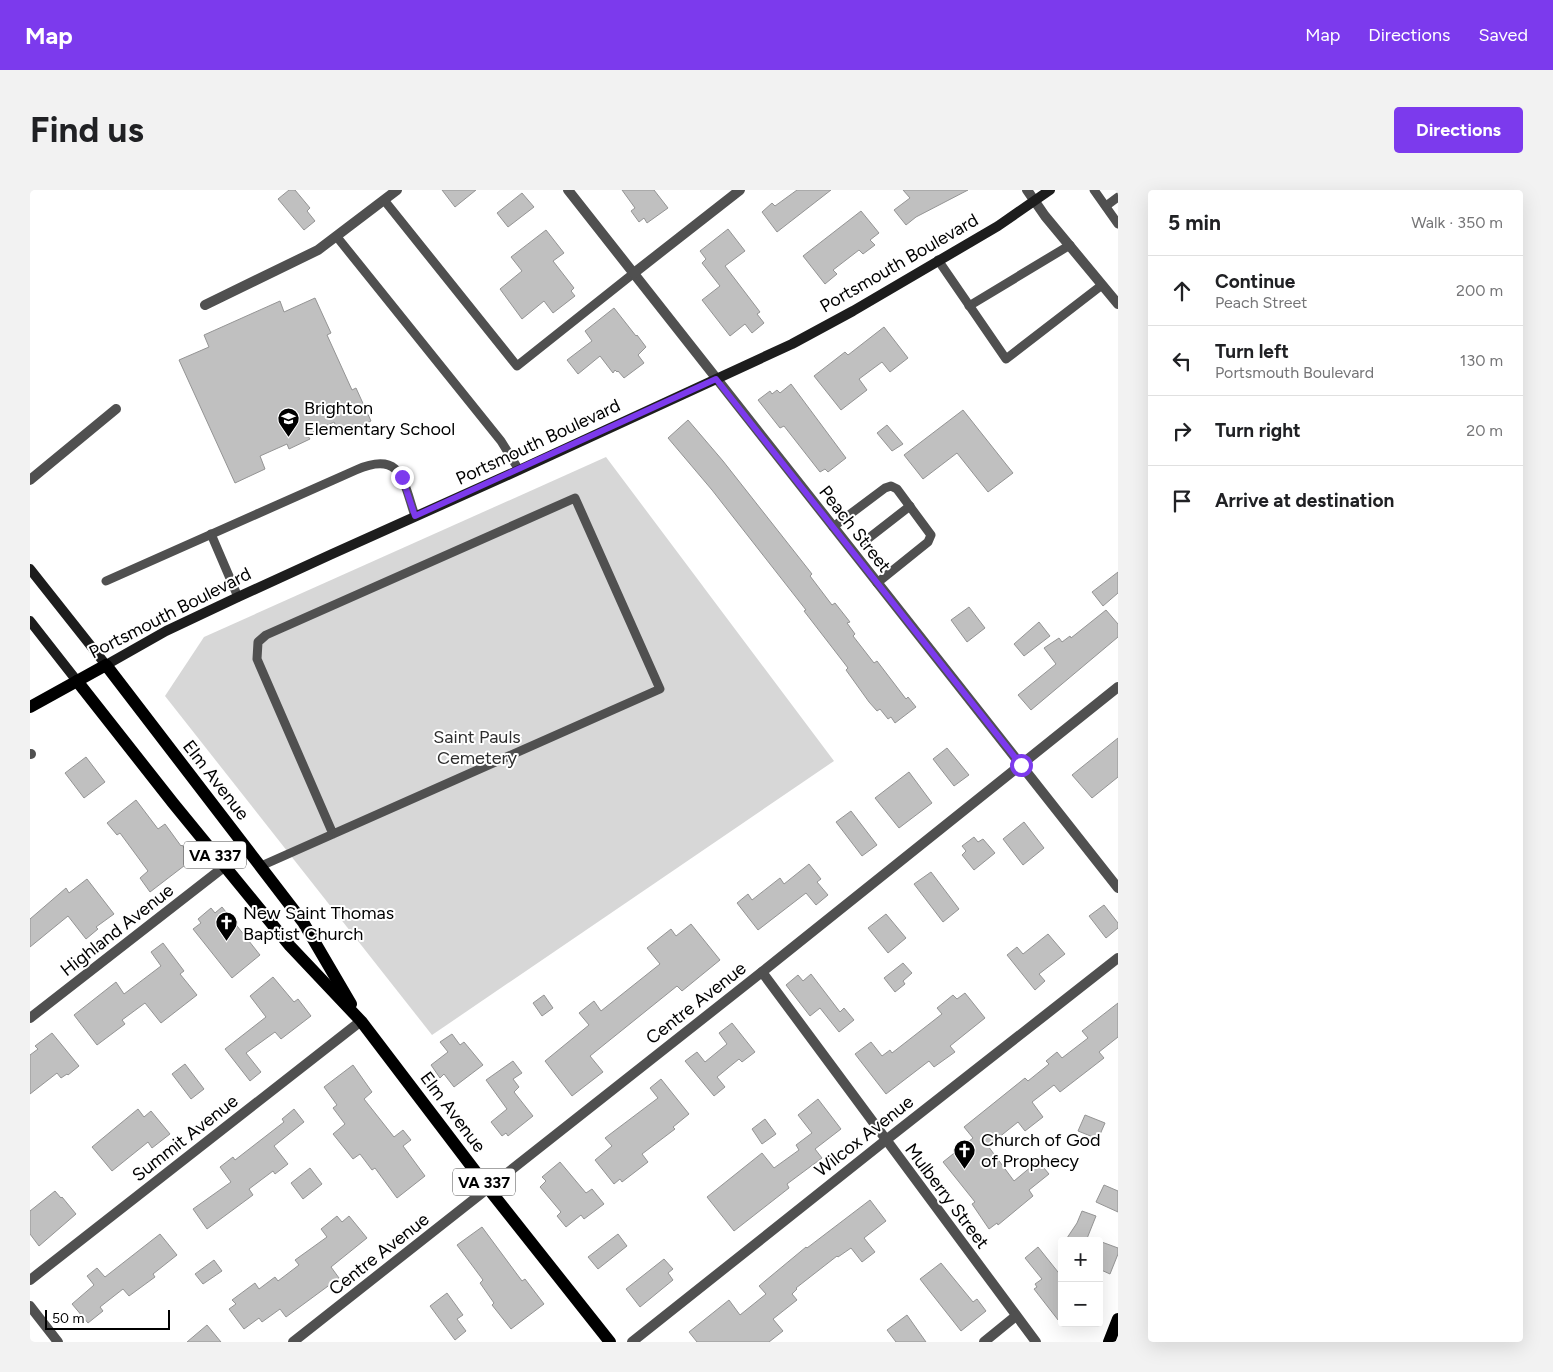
<!DOCTYPE html>
<meta charset="utf-8">
<style>
:root{--surface:#fff;--page:#f2f2f2;--text:#202124;--muted:#757577;--line:#e0e0e0;--accent:#7c3aed}
body{margin:0;font-family:Figtree,sans-serif;background:var(--page);color:var(--text)}
.controls{position:absolute;right:15px;bottom:15px;display:grid;overflow:hidden;border-radius:5px;box-shadow:0 5px 20px #0002}
.controls button{width:45px;height:45px;display:grid;place-items:center;padding:0;border:0;border-bottom:1px solid var(--line);background:var(--surface);color:var(--text);font:25px sans-serif}
.scale{position:absolute;left:15px;bottom:12px;width:125px;box-sizing:border-box;padding-left:5px;border:2px solid #000;border-top:0;font-size:14px;line-height:18px;white-space:nowrap;color:#000;-webkit-text-stroke:4px #fff;paint-order:stroke}
.stop{position:absolute;width:15px;height:15px;margin:-11px;border:4px solid #7c3aed;border-radius:50%;background:#fff}
.stop.end{background:#7c3aed;border-color:#fff;box-shadow:0 1px 5px #0008}
.list{margin:0;padding:0;list-style:none}
h2{display:flex;justify-content:space-between;align-items:center;height:65px;margin:0;padding:0 20px;font-size:21px}
h2 small{font-size:16px;font-weight:400;color:var(--muted)}
.list li{display:grid;grid-template-columns:32px 1fr auto;gap:15px;align-items:center;box-sizing:border-box;height:70px;padding:0 20px;border-top:1px solid var(--line)}
.list b{display:block;font-size:19px;white-space:nowrap}
.list p{margin:0;font-size:16px;white-space:nowrap;color:var(--muted)}
.list em{font-size:16px;font-style:normal;color:var(--muted)}
.icon{flex:none;width:28px;height:28px;fill:none;stroke:currentColor;stroke-width:2;stroke-linecap:round;stroke-linejoin:round}
.map{position:relative;flex:none;width:1088px;height:1152px;overflow:hidden;border-radius:5px}
header{display:flex;align-items:center;gap:30px;box-sizing:border-box;height:70px;padding:0 25px;background:var(--accent);color:#fff}
header strong{font-size:24px}
nav{display:flex;gap:28px;margin-inline-start:auto;font-size:18px}
.intro{display:flex;align-items:center;justify-content:space-between;box-sizing:border-box;height:120px;padding:0 30px}
h1{margin:0;font-size:35px}
.button{padding:12px 22px;border-radius:5px;background:var(--accent);color:#fff;font-size:18px;font-weight:700}
main{display:flex;gap:30px;padding:0 30px}
aside{flex:1;background:var(--surface);border-radius:5px;box-shadow:0 5px 20px #0002}
.map>svg:first-child{display:block}
.green{fill:#d7d7d7}
.building{fill:#c0c0c0;stroke:#949494}
.lines{fill:none;stroke-linecap:round;stroke-linejoin:round}
.service{stroke:#505050;stroke-width:9}
.minor{stroke:#505050;stroke-width:10}
.secondary{stroke:#1d1d1d;stroke-width:10}
.primary{stroke:#000;stroke-width:12}
.route{stroke:#7c3aed;stroke-width:6}
.labels{text-anchor:middle;stroke-width:4;stroke-linejoin:round;paint-order:stroke}
.shield{fill:#fff;stroke:#4c4c4c;stroke-width:1}
.shield-label{font-size:16px;font-weight:bold;fill:#000}
.street-label{font-size:18px;fill:#000;stroke:#fff}
.poi-label{font-size:18px;fill:#000;stroke:#fff;text-anchor:start}
.park-label{font-size:18px;fill:#2e2e2e;stroke:#fff}
</style>
<header>
<strong>Map</strong>
<nav><a>Map</a><a>Directions</a><a>Saved</a></nav>
</header>
<div class="intro"><h1>Find us</h1><a class="button">Directions</a></div>
<main>
<div class="map">
<svg width="1088" height="1152" viewBox="0 0 1088 1152">
<rect width="100%" height="100%" fill="#fff"/>
<polygon class="green" points="576,267 804,571 402,845 135,506 174,447"/>
<g class="building">
<polygon points="259,0 265,0 280,18 277,21 285,31 274,40 248,9"/>
<polygon points="412,0 446,0 425,17"/>
<polygon points="592,0 624,0 638,18 617,33 614,28 609,32 601,21 605,18"/>
<polygon points="767,0 801,0 747,42 732,22 742,13 745,16"/>
<polygon points="873,0 938,0 886,27 876,35 864,20 880,8"/>
<polygon points="492,3 504,17 478,37 467,23"/>
<polygon points="831,21 849,43 840,50 845,55 833,64 829,60 803,80 807,84 795,94 773,66"/>
<polygon points="698,39 715,61 695,76 730,122 727,124 734,133 722,143 715,134 700,146 672,110 690,96 672,73 676,69 670,61"/>
<polygon points="516,40 534,63 523,71 544,98 541,101 545,106 523,123 514,111 492,129 470,99 492,81 481,67"/>
<polygon points="285,108 301,143 297,145 322,200 326,198 341,231 310,245 304,232 277,245 280,249 259,259 257,254 230,266 235,279 205,293 149,170 179,157 174,145 250,111 254,122"/>
<polygon points="584,118 606,146 607,145 616,157 608,165 614,173 594,188 588,181 587,182 585,180 583,183 570,166 548,184 537,170 562,151 555,141"/>
<polygon points="854,137 878,168 860,182 852,172 829,189 837,200 811,220 784,186 815,162 818,165"/>
<polygon points="761,194 816,268 798,282 795,279 790,282 754,236 750,238 728,210 740,201 742,204 747,200 750,203"/>
<polygon points="933,220 983,283 958,302 927,263 893,289 874,265"/>
<polygon points="658,230 693,271 782,384 780,386 802,415 805,413 820,432 817,433 825,444 823,446 844,473 847,471 876,509 878,507 886,517 865,533 861,527 858,529 850,519 847,521 839,512 816,480 818,478 774,421 776,420 682,300 638,248"/>
<polygon points="857,235 873,254 862,261 847,243"/>
<polygon points="1088,382 1088,403 1073,416 1062,402"/>
<polygon points="939,417 955,438 937,452 921,430"/>
<polygon points="1076,420 1088,434 1088,447 1001,520 988,505 1026,474 1014,458 1029,448 1032,452 1040,446 1041,448"/>
<polygon points="1009,432 1020,446 994,466 984,454"/>
<polygon points="1088,548 1088,587 1062,608 1042,585"/>
<polygon points="917,558 939,585 924,596 903,569"/>
<polygon points="56,567 75,592 54,608 35,583"/>
<polygon points="879,582 902,613 869,638 845,608"/>
<polygon points="106,610 128,639 135,634 151,656 152,655 163,669 120,702 110,688 118,681 90,643 87,645 77,633"/>
<polygon points="821,621 847,655 832,666 806,632"/>
<polygon points="994,632 1014,658 993,675 973,649"/>
<polygon points="944,647 948,652 953,649 965,663 944,680 932,665 936,661 932,656"/>
<polygon points="779,674 791,689 787,692 798,705 786,715 776,703 728,740 707,713 718,704 722,710 750,688 754,694"/>
<polygon points="901,682 929,719 913,732 884,694"/>
<polygon points="57,689 84,724 66,737 68,739 56,749 38,726 0,757 0,729 36,698 39,703"/>
<polygon points="1074,715 1088,733 1088,738 1076,748 1059,726"/>
<polygon points="192,717 230,765 202,788 163,739 171,733 168,729 181,718 185,723"/>
<polygon points="856,724 876,748 858,763 838,738"/>
<polygon points="661,734 690,770 652,801 647,796 560,866 573,882 542,906 515,871 559,835 549,823 564,811 571,821 630,774 617,758 641,739 646,746"/>
<polygon points="1018,744 1035,764 1009,784 1015,791 1005,800 977,765 987,757 993,764"/>
<polygon points="133,753 154,781 150,784 167,805 131,833 115,813 92,830 95,834 67,855 44,825 86,792 94,804 131,776 121,762"/>
<polygon points="873,773 882,783 873,791 875,794 865,802 854,788"/>
<polygon points="781,784 810,822 814,818 824,830 809,842 790,818 780,826 756,795 768,785 773,791"/>
<polygon points="243,787 264,812 268,809 281,826 251,849 245,842 216,863 231,882 220,891 195,859 236,827 220,806"/>
<polygon points="935,803 955,828 920,856 925,862 904,877 899,871 856,904 825,864 841,852 852,866 860,860 862,863 912,824 907,818 923,805 927,809"/>
<polygon points="514,805 523,818 512,826 503,813"/>
<polygon points="1088,813 1088,847 1069,862 1074,868 1030,902 1024,895 1002,912 1013,927 995,941 988,932 958,956 984,991 1008,971 1019,984 999,1000 1003,1006 968,1035 967,1033 959,1039 942,1014 945,1012 913,972 943,948 934,937 995,888 998,891 1019,874 1016,871 1027,862 1032,868 1058,848 1052,841"/>
<polygon points="702,833 725,862 712,872 709,869 687,887 695,897 684,906 655,871 667,862 675,872 697,854 689,843"/>
<polygon points="22,843 49,876 38,885 37,884 31,888 27,883 0,904 0,865 8,859 5,856"/>
<polygon points="422,844 430,855 434,852 453,875 424,897 414,884 410,888 401,875 418,862 410,852"/>
<polygon points="483,871 492,883 483,889 489,897 484,902 503,926 478,946 476,943 472,946 461,932 477,919 456,890"/>
<polygon points="155,874 174,899 161,909 142,884"/>
<polygon points="323,875 342,902 334,909 364,947 373,940 381,950 373,956 395,986 367,1008 345,978 342,980 330,964 323,969 303,944 315,934 303,918 307,915 294,897"/>
<polygon points="631,889 659,924 643,937 645,939 612,964 618,972 592,992 590,989 584,994 565,970 582,956 575,948 628,908 620,898"/>
<polygon points="788,909 811,939 785,959 792,968 757,994 759,998 704,1041 677,1007 732,963 744,978 769,960 766,955 782,943 768,925"/>
<polygon points="108,919 114,927 121,921 140,944 122,958 118,952 82,981 62,957"/>
<polygon points="264,919 274,932 244,956 258,974 245,984 243,981 219,999 223,1005 177,1039 163,1019 201,992 190,977 203,967 205,970 254,932 252,929"/>
<polygon points="1055,925 1075,933 1068,949 1048,941"/>
<polygon points="735,929 746,944 732,954 722,939"/>
<polygon points="530,972 556,1003 562,999 574,1014 554,1029 551,1025 536,1037 527,1026 531,1022 510,997 516,991 512,987"/>
<polygon points="280,978 292,994 273,1009 261,993"/>
<polygon points="1074,995 1088,1001 1088,1022 1066,1012"/>
<polygon points="25,1001 31,1008 32,1007 46,1024 9,1056 0,1044 0,1021"/>
<polygon points="840,1010 856,1031 834,1048 845,1062 832,1072 821,1058 808,1067 807,1066 766,1098 767,1099 762,1104 767,1110 743,1129 753,1141 739,1152 667,1152 659,1142 699,1110 710,1125 736,1104 729,1096 776,1057 777,1058"/>
<polygon points="1052,1021 1066,1026 1056,1051 1035,1051 1047,1033"/>
<polygon points="307,1026 312,1032 319,1026 337,1048 301,1077 309,1088 256,1127 250,1119 232,1132 229,1128 214,1139 199,1119 206,1114 202,1110 225,1093 229,1099 245,1087 248,1091 269,1075 265,1070 297,1047 291,1039"/>
<polygon points="452,1037 492,1091 495,1089 514,1114 481,1139 462,1115 464,1113 450,1093 453,1090 427,1055"/>
<polygon points="130,1044 147,1065 123,1084 125,1087 99,1106 93,1099 70,1117 73,1121 58,1133 42,1114 64,1095 57,1086 67,1078 75,1087"/>
<polygon points="588,1044 597,1056 568,1079 558,1067"/>
<polygon points="1069,1051 1088,1058 1088,1064 1080,1084 1069,1079"/>
<polygon points="1008,1057 1032,1087 1032,1135 1004,1099 1007,1097 1005,1094 1012,1089 995,1068"/>
<polygon points="634,1069 643,1079 638,1083 643,1090 610,1117 596,1099"/>
<polygon points="184,1070 192,1081 173,1094 165,1084"/>
<polygon points="911,1073 943,1112 947,1109 956,1121 931,1141 890,1089"/>
<polygon points="417,1103 433,1125 427,1129 436,1141 425,1150 400,1116"/>
<polygon points="877,1125 896,1152 866,1152 857,1140"/>
<polygon points="177,1135 191,1152 157,1152"/>
</g>
<g class="lines">
<g class="service">
<polyline points="1064,0 1088,34"/>
<polyline points="354,10 487,176 604,83"/>
<polyline points="1076,16 1088,7"/>
<polyline points="307,47 471,251 489,280"/>
<polyline points="908,70 976,169 1072,95"/>
<polyline points="939,116 1040,55"/>
<polyline points="803,337 855,298 861,296 867,299 901,345 898,352 847,393"/>
<polyline points="181,344 208,407"/>
<polyline points="835,351 880,316"/>
<path d="M76,391l250,-111c46,-20 47,11 59,46"/>
<polyline points="231,676 630,499 545,308 236,445 228,452 227,469 303,644"/>
</g>
<g class="minor">
<polyline points="538,0 1088,698"/>
<polyline points="997,0 1015,26 1088,114"/>
<polyline points="604,83 710,0"/>
<polyline points="175,115 288,60 367,0"/>
<polyline points="0,290 86,219"/>
<polyline points="0,564 1,564"/>
<polyline points="732,782 1006,1152"/>
<polyline points="0,828 217,659"/>
<polyline points="0,1090 331,831"/>
<polyline points="0,1116 28,1152"/>
<polyline points="263,1152 732,782 1088,497"/>
<polyline points="602,1152 856,950 1088,768"/>
<polyline points="954,1152 986,1126"/>
</g>
<g class="secondary">
<polyline points="0,379 76,475 136,441 208,407 302,364 489,280 762,154 823,121 968,36 1020,0"/>
<polyline points="0,431 47,491"/>
</g>
<g class="primary">
<polyline points="47,491 143,613 260,756 331,831 458,998 580,1152"/>
<polyline points="0,517 76,475 273,732 321,814"/>
<polyline points="1079,1152 1088,1129"/>
</g>
</g>
<g class="lines">
<polyline class="route" points="372,287 385,326 686,189 991,575"/>
</g>
<defs>
<symbol id="school-pin" viewBox="-11 -11 22 30"><path d="M0 17L-7.5 6A9.5 9.5 0 1 1 7.5 6Z" fill="#000" stroke="#fff"/><path d="M0-5L7-2L0 1L-7-2ZM-4 1L0 2.5L4 1V4Q0 6-4 4Z" fill="#fff"/></symbol>
<symbol id="church-pin" viewBox="-11 -11 22 30"><path d="M0 17L-7.5 6A9.5 9.5 0 1 1 7.5 6Z" fill="#000" stroke="#fff"/><path d="M-1.2-6h2.4v3.5h3.3v2.4h-3.3V6h-2.4V-.1h-3.3v-2.4h3.3Z" fill="#fff"/></symbol>
</defs>
<g fill-rule="evenodd">
<use href="#school-pin" x="246" y="216" width="25" height="34"/>
<use href="#church-pin" x="184" y="720" width="25" height="34"/>
<use href="#church-pin" x="922" y="948" width="25" height="34"/>
</g>
<g class="labels">
<g class="shield">
<rect x="154" y="651.5" width="62" height="27" rx="4"/>
<rect x="423" y="978.5" width="62" height="27" rx="4"/>
</g>
<g class="shield-label">
<text x="185" y="671">VA 337</text>
<text x="454" y="998">VA 337</text>
</g>
<g class="street-label">
<text transform="translate(869 73) rotate(-30)" y="6">Portsmouth Boulevard</text>
<text transform="translate(508 252) rotate(-25)" y="6">Portsmouth Boulevard</text>
<text transform="translate(825 339) rotate(52)" y="6">Peach Street</text>
<text transform="translate(140 423) rotate(-27)" y="6">Portsmouth Boulevard</text>
<text transform="translate(186 590) rotate(52)" y="6">Elm Avenue</text>
<text transform="translate(87 740) rotate(-38)" y="6">Highland Avenue</text>
<text transform="translate(666 813) rotate(-38)" y="6">Centre Avenue</text>
<text transform="translate(423 922) rotate(53)" y="6">Elm Avenue</text>
<text transform="translate(834 946) rotate(-38)" y="6">Wilcox Avenue</text>
<text transform="translate(155 948) rotate(-38)" y="6">Summit Avenue</text>
<text transform="translate(917 1006) rotate(53)" y="6">Mulberry Street</text>
<text transform="translate(349 1064) rotate(-38)" y="6">Centre Avenue</text>
</g>
<g class="poi-label">
<text x="274" y="224">Brighton<tspan x="274" dy="21">Elementary School</tspan></text>
<text x="213" y="729">New Saint Thomas<tspan x="213" dy="21">Baptist Church</tspan></text>
<text x="951" y="956">Church of God<tspan x="951" dy="21">of Prophecy</tspan></text>
</g>
<g class="park-label">
<text x="447" y="553">Saint Pauls<tspan x="447" dy="21">Cemetery</tspan></text>
</g>
</g>
</svg>
<div class="controls">
<button>+</button>
<button>−</button>
</div>
<div class="scale">50 m</div>
<div class="stop" style="left:991px;top:575px"></div>
<div class="stop end" style="left:372px;top:287px"></div>
</div>
<aside>
<h2>5 min<small>Walk · 350 m</small></h2>
<ul class="list">
<li><svg class="icon" aria-label="ahead" viewBox="0 0 24 24"><path d="M12 20V5M6 11l6-6 6 6"/></svg><div><b>Continue</b><p>Peach Street</p></div><em>200 m</em></li>
<li><svg class="icon" aria-label="left" viewBox="0 0 24 24"><path d="M17 20v-9H6M10 6l-5 5 5 5"/></svg><div><b>Turn left</b><p>Portsmouth Boulevard</p></div><em>130 m</em></li>
<li><svg class="icon" aria-label="right" viewBox="0 0 24 24"><path d="M7 20v-9h11M14 6l5 5-5 5"/></svg><div><b>Turn right</b></div><em>20 m</em></li>
<li><svg class="icon" aria-label="arrive" viewBox="0 0 24 24"><path d="M6 21V4h12l-3 4 3 4H6"/></svg><div><b>Arrive at destination</b></div></li>
</ul>
</aside>
</main>
